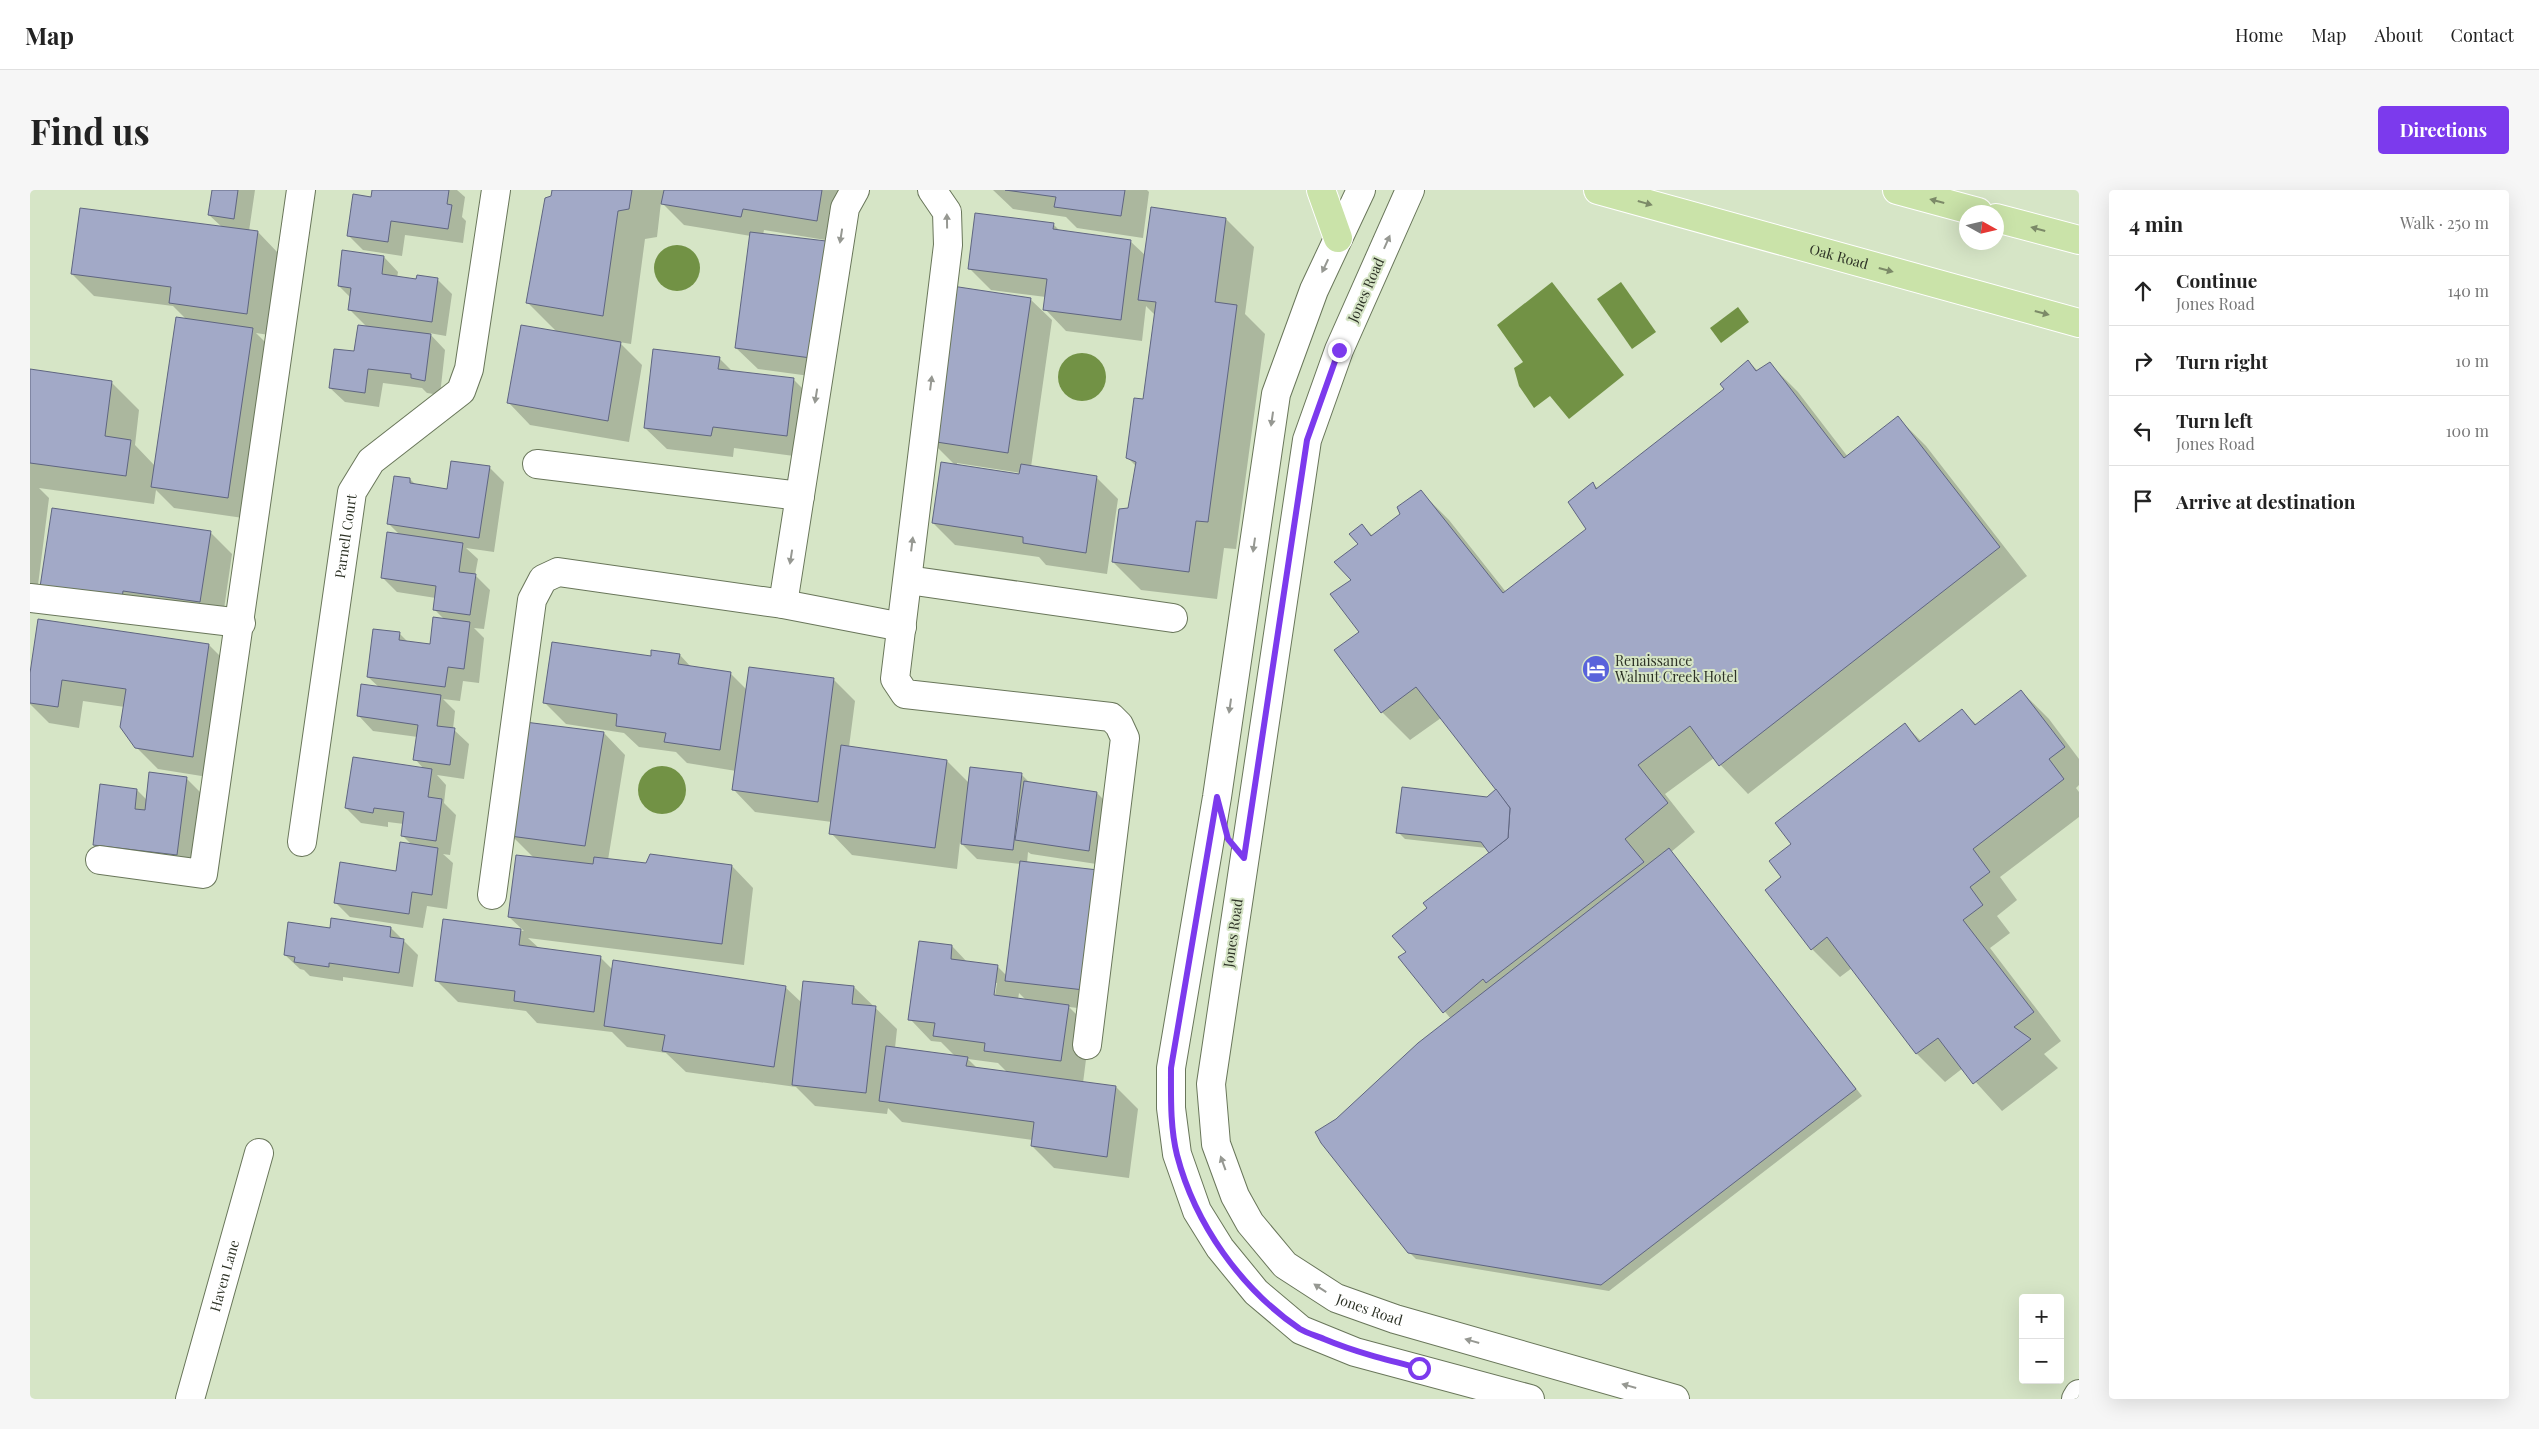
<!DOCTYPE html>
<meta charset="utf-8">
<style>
:root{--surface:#fff;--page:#f6f6f6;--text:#222;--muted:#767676;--line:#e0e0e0;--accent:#7c3aed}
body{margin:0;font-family:"Playfair Display",serif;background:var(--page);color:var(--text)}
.controls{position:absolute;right:15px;bottom:15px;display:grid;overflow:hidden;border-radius:5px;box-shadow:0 5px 20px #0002}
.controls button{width:45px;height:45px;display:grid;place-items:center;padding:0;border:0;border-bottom:1px solid var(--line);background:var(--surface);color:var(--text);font:25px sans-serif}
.compass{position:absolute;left:1929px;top:15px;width:45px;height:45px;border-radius:50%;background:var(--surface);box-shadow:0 5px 20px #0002;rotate:98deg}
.stop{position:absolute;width:15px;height:15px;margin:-11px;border:4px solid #7c3aed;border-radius:50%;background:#fff}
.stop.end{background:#7c3aed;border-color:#fff;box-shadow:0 1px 5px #0008}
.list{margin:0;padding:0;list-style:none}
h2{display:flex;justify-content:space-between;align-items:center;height:65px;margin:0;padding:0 20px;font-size:21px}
h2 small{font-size:16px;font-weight:400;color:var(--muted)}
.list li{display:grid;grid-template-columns:32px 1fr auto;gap:15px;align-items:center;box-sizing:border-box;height:70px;padding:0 20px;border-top:1px solid var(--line)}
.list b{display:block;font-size:19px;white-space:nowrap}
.list p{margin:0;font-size:16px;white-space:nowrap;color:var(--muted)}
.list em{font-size:16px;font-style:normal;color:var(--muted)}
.icon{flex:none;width:28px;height:28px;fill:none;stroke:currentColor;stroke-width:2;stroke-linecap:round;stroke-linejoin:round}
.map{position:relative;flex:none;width:2049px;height:1209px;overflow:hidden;border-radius:5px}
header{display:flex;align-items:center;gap:30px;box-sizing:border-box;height:70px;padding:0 25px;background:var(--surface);border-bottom:1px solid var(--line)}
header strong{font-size:24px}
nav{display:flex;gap:28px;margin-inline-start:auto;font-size:18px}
.intro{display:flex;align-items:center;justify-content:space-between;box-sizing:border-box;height:120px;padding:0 30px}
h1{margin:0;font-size:35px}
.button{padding:12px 22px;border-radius:5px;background:var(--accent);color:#fff;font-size:18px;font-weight:700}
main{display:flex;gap:30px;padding:0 30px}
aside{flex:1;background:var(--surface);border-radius:5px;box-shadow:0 5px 20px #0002}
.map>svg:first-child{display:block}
.water{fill:#729245}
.shadow{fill:#0003;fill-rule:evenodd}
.building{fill:#a2a9c7;stroke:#5f6580}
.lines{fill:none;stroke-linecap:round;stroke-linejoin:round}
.minor-casing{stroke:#69765a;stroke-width:30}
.major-casing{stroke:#fff;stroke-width:30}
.minor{stroke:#fff;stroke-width:28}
.major{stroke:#cae3a9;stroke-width:28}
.oneway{fill:#7c8a68}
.oneway2{fill:#969892}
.route{stroke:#7c3aed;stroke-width:6}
.labels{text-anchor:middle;stroke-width:4;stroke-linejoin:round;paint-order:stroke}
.street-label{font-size:14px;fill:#2d3226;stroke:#d6e5c6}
.poi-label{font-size:14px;fill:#2d3226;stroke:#d6e5c6;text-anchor:start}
</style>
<header>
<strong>Map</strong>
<nav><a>Home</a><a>Map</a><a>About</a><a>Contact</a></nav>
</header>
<div class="intro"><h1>Find us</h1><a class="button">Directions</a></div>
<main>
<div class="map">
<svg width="2049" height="1209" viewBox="0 0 2049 1209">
<rect width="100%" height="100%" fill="#d6e5c6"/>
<g class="water">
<circle cx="647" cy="78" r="23"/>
<polygon points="1522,92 1594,185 1539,229 1520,206 1504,218 1489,196 1484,178 1493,172 1467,135"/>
<polygon points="1591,92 1626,142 1602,159 1567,109"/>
<polygon points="1708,117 1719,132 1691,153 1680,138"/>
<circle cx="1052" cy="187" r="24"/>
<circle cx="632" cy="600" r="24"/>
</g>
<g class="shadow">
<polygon points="183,0 225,0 219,41 228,42 249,64 239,145 226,143 244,161 220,329 144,318 126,300 124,314 9,298 19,308 5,419 0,419 0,181 81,192 109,220 105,255 125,276 157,130 143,116 64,106 42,84 192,37 179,25"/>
<polygon points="343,0 427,0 435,7 432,27 436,31 433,53 375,45 372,66 333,60 319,46 342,8"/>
<polygon points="523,0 817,0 808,52 734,40 733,45 817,74 802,189 728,179 706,158 721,46 654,35 631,12 627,47 615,49 601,154 589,152 612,175 599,252 500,235 479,213 528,143 498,113"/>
<polygon points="963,0 1117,0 1119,2 1113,48 1047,38 1036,27 983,19"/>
<polygon points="1196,29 1224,57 1215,124 1235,144 1206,359 1194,358 1187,409 1111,400 1083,372 1099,319 1106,276 1097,267 1114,210 1126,126 1116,116 1112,151 1036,141 1015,119 1016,107 961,100 939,78 1024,35 1030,41 1100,51 1116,66"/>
<polygon points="354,67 368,82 367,88 387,90 407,89 422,104 416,146 399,143 415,160 410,205 397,203 392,198 353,193 349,217 315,212 300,198 325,162 337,137 320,120 321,108 309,96"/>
<path d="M1000,109l22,21 -21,147 65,10 22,22 -11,75 -61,-9 -7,-8 -84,-12 -22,-22 23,-57 -25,-25zM927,273l64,10 -1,2 -63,-9z"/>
<polygon points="689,168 703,182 763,189 785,211 779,268 704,258 703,267 637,259 615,238"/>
<polygon points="1718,171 1728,181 1740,174 1768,202 1818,267 1868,228 1896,256 1997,386 1718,604 1684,568 1635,604 1665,642 1641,662 1832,906 1579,1101 1386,1069 1379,1062 1307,930 1421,829 1370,767 1378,762 1399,718 1461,663 1457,658 1375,649 1368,642 1458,609 1467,599 1411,528 1380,550 1352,522 1330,442 1323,390 1332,335 1343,346 1372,324 1391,302 1419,330 1476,402 1558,339 1563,293 1568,299 1696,199"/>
<polygon points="459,277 474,292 464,362 436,358 448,369 445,385 460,400 454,439 444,438 454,448 449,493 433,491 430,511 413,509 425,521 423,539 439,554 434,589 407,585 416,595 414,613 426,625 420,665 413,664 423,673 417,719 397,716 393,738 320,727 305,712 367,682 382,655 372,645 374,634 358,632 358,637 331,633 316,618 394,579 385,569 388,547 343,541 329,526 350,498 338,487 369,443 379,453 401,455 415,430 404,419 406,408 367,402 352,387 370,345 359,334 380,289 386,295 418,300"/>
<polygon points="180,342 202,364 192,433 33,418"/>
<polygon points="9,430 179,455 201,477 184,588 128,579 106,557 95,517 53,511 49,538 19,533 0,514 0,492"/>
<path d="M650,465l11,12 39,6 17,17 86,-11 22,22 -6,46 98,14 23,23 51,-10 10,10 66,9 15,15 -9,57 -72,-11 -3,-2 -1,11 92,30 -14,118 -36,-4 21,21 -7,55 33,4 22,22 -9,69 -75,-10 -22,-22 1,-6 -131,-18 -14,-14 -1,6 -72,-8 -19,-19 -110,-15 -20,-19 -39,-6 -15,-15 -75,-9 -11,-12 -68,-9 -21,-21 7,-60 80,10 -15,-14 25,-59 -22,-22 92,-103 21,22 -17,105 39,4 85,2 21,22 -9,77 -216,-27 12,11 60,8 13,13 172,17 17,16 52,-16 43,42 -2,19 60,8 -14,-14 -10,-1 -21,-22 42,-73 16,17 30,4 9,9 14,-112 -44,-5 -17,-17 -3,27 -105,-14 -21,-22 1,-11 -77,-10 -21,-22 2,-19 -49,-8 -11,-11 -37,-5 -15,-14 -58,-9 -22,-22 108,-44zM964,793h3l-3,19 -2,-1zM989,803l8,8 -9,-1zM938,869l30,4 9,9 -30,-4z"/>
<polygon points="1991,501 2019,529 2049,569 2049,595 2046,598 2049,602 2049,627 1970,687 1987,710 1967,726 1980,743 1960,758 2031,851 2014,864 2028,878 1972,921 1933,878 1915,892 1887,864 1822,778 1810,787 1782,759 1753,687 1763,654 1875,535 1892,552 1932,521 1947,535"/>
<polygon points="156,588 178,610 168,687 86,676 64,654 107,600 117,610"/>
<polygon points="361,738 388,765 383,797 313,787 313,791 280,786 274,780 270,779 255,765"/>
</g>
<g class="building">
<polygon points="182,0 208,0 204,29 178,25"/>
<polygon points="342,0 419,0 417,14 422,15 418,39 361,31 358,52 317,46 323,4 341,7"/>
<polygon points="522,0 602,0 599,19 588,21 573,126 496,113 515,8 521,6"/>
<polygon points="634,0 792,0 787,31 713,19 711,27 631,14"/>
<polygon points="975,0 1095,0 1091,26 1024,17 1026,7"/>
<polygon points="1121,17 1196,28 1185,112 1207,115 1178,332 1166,331 1159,382 1082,372 1089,319 1098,318 1106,272 1096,268 1104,208 1113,209 1126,112 1108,110"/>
<polygon points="50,18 228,41 217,124 139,113 141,97 41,84"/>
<polygon points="945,23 1024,33 1023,39 1101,50 1091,130 1013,120 1017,89 938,79"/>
<polygon points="720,42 796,51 781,168 705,158"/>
<polygon points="312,60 354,66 352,84 386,89 387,85 408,88 402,132 318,120 321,98 308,96"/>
<polygon points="922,96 1001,108 978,263 900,251"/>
<polygon points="146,127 223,138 198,308 121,297"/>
<polygon points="328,135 401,144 395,191 381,188 381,184 338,179 335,203 299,198 304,159 324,161"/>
<polygon points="491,135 591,152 578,231 477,213"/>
<polygon points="623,159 690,167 688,179 764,188 757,246 683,237 681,246 614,238"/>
<polygon points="1718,170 1726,181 1740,172 1814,268 1868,226 1970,357 1689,576 1660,536 1608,575 1638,613 1595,649 1614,672 1456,793 1453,789 1413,823 1368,767 1376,762 1362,746 1397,718 1393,713 1478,648 1480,618 1386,497 1351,523 1304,460 1329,442 1300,404 1321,390 1304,372 1328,354 1319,344 1332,334 1341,346 1370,324 1367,317 1391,300 1473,403 1556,339 1538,312 1563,292 1566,299 1694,199 1690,194"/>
<polygon points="0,179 82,191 75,246 101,250 96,286 0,273"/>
<polygon points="421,271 460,276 449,348 357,334 364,286 380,288 380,293 417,299"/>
<polygon points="911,272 989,284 991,274 1067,286 1056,363 993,353 993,347 902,333"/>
<polygon points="22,318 181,341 170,412 93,401 92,409 10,397"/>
<polygon points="357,342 433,353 429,382 446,384 440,425 403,420 406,396 351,388"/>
<polygon points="403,427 440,432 434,479 418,477 415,497 337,487 343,439 370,442 369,450 400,454"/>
<polygon points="8,429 179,454 163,567 105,558 90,537 96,499 32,490 28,517 0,513 0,483"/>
<polygon points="522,452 621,466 621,460 650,464 648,474 701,482 690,560 634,552 636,543 586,536 587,524 513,513"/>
<polygon points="719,477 804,488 788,612 702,600"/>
<polygon points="331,494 411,505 407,536 425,538 420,575 383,570 388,535 327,526"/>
<polygon points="1991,500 2035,557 2019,569 2034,589 1943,659 1960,682 1940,697 1953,715 1933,730 2004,822 1984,837 2001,849 1943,894 1908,848 1886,864 1797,747 1781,760 1735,700 1751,687 1739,671 1761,654 1745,633 1875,533 1889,552 1932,519 1945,535"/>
<polygon points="495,532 574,542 555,656 480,646"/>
<polygon points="811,555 917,570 905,658 799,644"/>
<polygon points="323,567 402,579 398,607 412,609 406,651 371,646 374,622 344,618 343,623 315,618"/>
<polygon points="940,577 992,583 983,660 931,654"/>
<polygon points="119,582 157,587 147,665 63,655 70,594 107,599 105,619 115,620"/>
<polygon points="994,591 1067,602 1059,661 985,650"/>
<polygon points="1372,597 1457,607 1466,599 1480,618 1478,648 1459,663 1451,652 1366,643"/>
<polygon points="370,652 408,658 402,705 382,702 379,724 304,713 310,672 366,681"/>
<polygon points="1639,658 1826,899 1571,1095 1378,1063 1291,953 1285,942 1306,929 1388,853"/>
<polygon points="620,664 702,675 692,754 478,727 486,665 563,674 564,667 616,673"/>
<polygon points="990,671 1068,680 1054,800 975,791"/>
<polygon points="301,728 361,737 360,747 374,749 369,783 299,773 299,777 264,772 265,767 254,765 258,732 300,738"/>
<polygon points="413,729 491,739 489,755 571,766 564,822 484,811 485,801 405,791"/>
<polygon points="889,751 922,755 921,769 968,775 964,805 1039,815 1031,871 954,861 955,853 903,846 905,833 878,830"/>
<polygon points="583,770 756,796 744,877 632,861 635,845 574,836"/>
<polygon points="773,791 824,796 822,814 846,816 836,903 762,895"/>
<polygon points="856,856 938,867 936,876 1086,896 1077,967 1001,956 1004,932 849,911"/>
</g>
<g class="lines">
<defs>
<g id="minor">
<polyline points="902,0 917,22 918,55 865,489 875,504 1081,527 1089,535 1095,548 1057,855"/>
<polyline points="1331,0 1284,100 1246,204 1187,607 1141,878 1141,918 1147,964 1167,1021 1190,1058 1226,1102 1271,1140 1325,1162 1500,1209"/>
<path id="s1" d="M1380,0l-71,160 -32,90 -96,644 5,60 19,52 15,27 35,42 51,33 59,21 280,80"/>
<polyline points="507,274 770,306"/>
<polyline points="878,390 1143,428"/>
<polyline points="0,408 211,433"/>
<polyline points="753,414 815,18 825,0"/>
<path id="s2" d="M272,652l50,-350 19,-31 90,-70 8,-22 27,-179"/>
<polyline points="70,670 173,684 271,0"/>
<polyline points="462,705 502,410 513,389 528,382 753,414 872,437"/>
<path id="s3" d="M160,1209l69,-246"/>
<polyline points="2046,1209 2049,1204"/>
</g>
<g id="major">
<polyline points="1291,0 1308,48"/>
<path id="s4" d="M1568,0l481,133"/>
<polyline points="1867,0 1948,22"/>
<polyline points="1966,28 2049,50"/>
</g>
</defs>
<use href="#minor" class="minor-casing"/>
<use href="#major" class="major-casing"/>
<use href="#minor" class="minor"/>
<use href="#major" class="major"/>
</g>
<defs><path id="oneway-solid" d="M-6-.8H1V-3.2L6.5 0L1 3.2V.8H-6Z" transform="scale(1.25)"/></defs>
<g class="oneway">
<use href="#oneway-solid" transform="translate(1907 11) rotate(-165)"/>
<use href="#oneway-solid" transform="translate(1615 13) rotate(16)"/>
<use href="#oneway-solid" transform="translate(2008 39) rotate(-165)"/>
<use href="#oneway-solid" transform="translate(1856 80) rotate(15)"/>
<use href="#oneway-solid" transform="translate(2012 123) rotate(15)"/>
</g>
<g class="oneway2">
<use href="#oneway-solid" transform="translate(917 31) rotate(-91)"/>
<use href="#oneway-solid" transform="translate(811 46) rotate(99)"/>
<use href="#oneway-solid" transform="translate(1357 52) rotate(-66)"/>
<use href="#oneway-solid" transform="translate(1295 76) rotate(115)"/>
<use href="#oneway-solid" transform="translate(901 193) rotate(-83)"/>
<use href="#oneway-solid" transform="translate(786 206) rotate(99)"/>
<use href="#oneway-solid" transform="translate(1242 229) rotate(98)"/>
<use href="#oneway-solid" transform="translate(882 354) rotate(-83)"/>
<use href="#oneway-solid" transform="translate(1224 355) rotate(98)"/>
<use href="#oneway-solid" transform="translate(761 367) rotate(99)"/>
<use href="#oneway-solid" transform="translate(1200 516) rotate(98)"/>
<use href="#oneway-solid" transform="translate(1193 973) rotate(-110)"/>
<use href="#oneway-solid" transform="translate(1290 1098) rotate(-147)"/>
<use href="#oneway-solid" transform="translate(1442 1151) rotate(-164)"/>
<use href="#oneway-solid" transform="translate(1599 1196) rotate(-164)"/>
</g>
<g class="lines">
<path class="route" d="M1309,160l-32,90 -63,418 -16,-19 -11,-42 -46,271c0,28 -1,59 6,87 18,69 64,134 123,174 7,4 17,7 24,10 31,13 63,21 95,29"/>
</g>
<defs>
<symbol id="hotel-disc" viewBox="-11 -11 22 22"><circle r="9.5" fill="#5963db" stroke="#d6e5c6"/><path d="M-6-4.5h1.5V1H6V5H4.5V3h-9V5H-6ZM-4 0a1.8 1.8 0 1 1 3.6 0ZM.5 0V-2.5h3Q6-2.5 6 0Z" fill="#fff"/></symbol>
</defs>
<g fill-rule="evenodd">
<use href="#hotel-disc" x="1550" y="463" width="32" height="32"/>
</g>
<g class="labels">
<g class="street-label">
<text dy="5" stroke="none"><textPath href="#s4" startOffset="250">Oak Road</textPath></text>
<text transform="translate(1336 100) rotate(-66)" y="5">Jones Road</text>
<text dy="5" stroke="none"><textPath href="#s2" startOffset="309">Parnell Court</textPath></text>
<text transform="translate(1203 743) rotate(-82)" y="5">Jones Road</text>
<text dy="5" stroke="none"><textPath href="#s3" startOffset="128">Haven Lane</textPath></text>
<text dy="5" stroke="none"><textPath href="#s1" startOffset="1219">Jones Road</textPath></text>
</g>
<g class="poi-label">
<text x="1585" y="476">Renaissance<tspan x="1585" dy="16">Walnut Creek Hotel</tspan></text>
</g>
</g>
</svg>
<div class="controls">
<button>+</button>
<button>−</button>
</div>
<svg class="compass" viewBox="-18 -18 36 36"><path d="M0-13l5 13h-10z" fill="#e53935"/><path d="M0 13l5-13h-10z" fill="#767676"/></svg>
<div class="stop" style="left:1389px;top:1178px"></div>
<div class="stop end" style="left:1309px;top:160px"></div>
</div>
<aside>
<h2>4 min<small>Walk · 250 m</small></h2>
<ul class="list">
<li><svg class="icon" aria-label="ahead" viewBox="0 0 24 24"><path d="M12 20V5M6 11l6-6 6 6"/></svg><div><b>Continue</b><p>Jones Road</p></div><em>140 m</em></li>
<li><svg class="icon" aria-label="right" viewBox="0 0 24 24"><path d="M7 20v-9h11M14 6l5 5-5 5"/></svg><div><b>Turn right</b></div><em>10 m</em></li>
<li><svg class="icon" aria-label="left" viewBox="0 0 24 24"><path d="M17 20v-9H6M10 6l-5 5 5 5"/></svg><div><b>Turn left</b><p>Jones Road</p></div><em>100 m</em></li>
<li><svg class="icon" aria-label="arrive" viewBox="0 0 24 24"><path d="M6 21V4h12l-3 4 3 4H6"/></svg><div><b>Arrive at destination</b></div></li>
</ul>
</aside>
</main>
